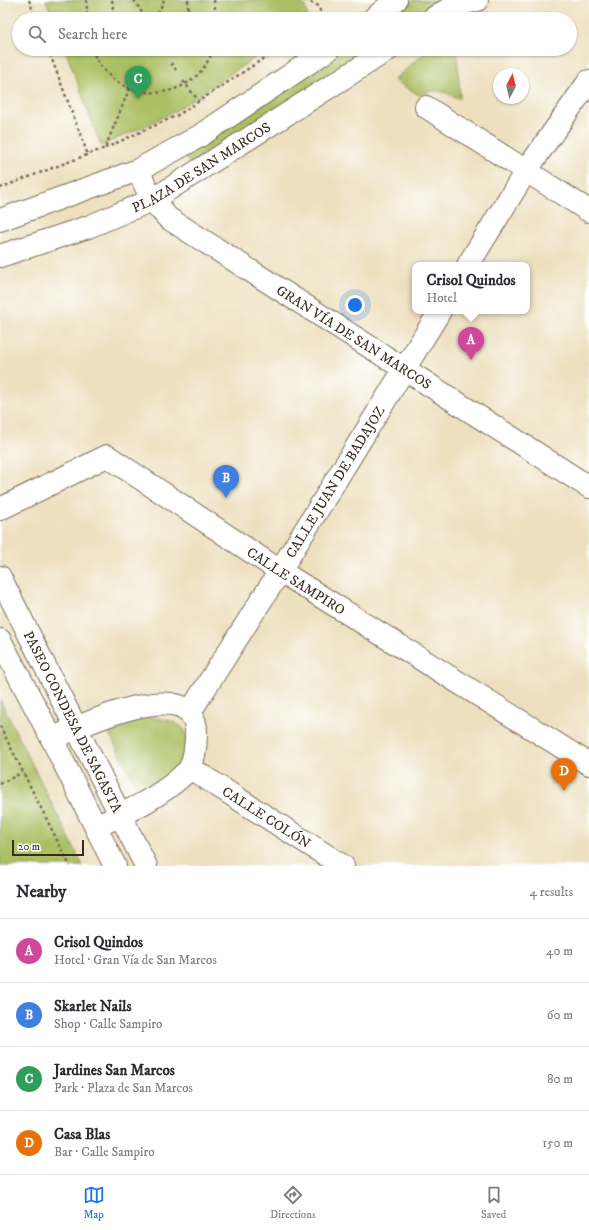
<!DOCTYPE html>
<meta charset="utf-8">
<style>
:root{--surface:#fff;--page:#f2f2f3;--text:#2b2b33;--muted:#7c7c81;--line:#e1e1e2;--accent:#1a73e8}
body{margin:0;font-family:"IM FELL DW Pica",serif;background:var(--page);color:var(--text)}
.compass{position:absolute;left:493px;top:68px;width:36px;height:36px;border-radius:50%;background:var(--surface);box-shadow:0 1px 3px #0004;rotate:7deg}
.scale{position:absolute;left:12px;bottom:10px;width:72px;box-sizing:border-box;padding-left:4px;border:2px solid #3b2a1e;border-top:0;font-size:11px;line-height:14px;white-space:nowrap;color:#3b2a1e;-webkit-text-stroke:3px #fff;paint-order:stroke}
.you{position:absolute;left:355px;top:305px;width:14px;height:14px;margin:-10px;border:3px solid #fff;border-radius:50%;background:#1a73e8;box-shadow:0 0 0 6px #1a73e833}
.badge{display:grid;place-items:center;width:26px;height:26px;border-radius:50%;background:var(--accent);color:#fff;font-size:13px;font-weight:700}
.pin{position:absolute;translate:-50% -33px;filter:drop-shadow(0 1px 2px #0008)}
.pin::after{content:'';position:absolute;top:21px;width:14px;height:12px;background:inherit;clip-path:polygon(0 0,100% 0,50% 100%)}
.popup{position:absolute;left:412px;top:262px;width:118px;height:52px;box-sizing:border-box;display:grid;place-content:center;border-radius:8px;background:var(--surface);filter:drop-shadow(0 1px 3px #0005);font-size:13px;white-space:nowrap;color:var(--muted)}
.popup b{font-size:15px;color:var(--text)}
.popup::after{content:'';position:absolute;left:50%;top:100%;margin-left:-8px;border:8px solid transparent;border-top-color:var(--surface)}
.list{margin:0;padding:0;list-style:none}
h2{display:flex;justify-content:space-between;align-items:center;height:52px;margin:0;padding:0 16px;font-size:17px}
h2 small{font-size:13px;font-weight:400;color:var(--muted)}
.list li{display:grid;grid-template-columns:26px 1fr auto;gap:12px;align-items:center;box-sizing:border-box;height:64px;padding:0 16px;border-top:1px solid var(--line)}
.list b{display:block;font-size:15px;white-space:nowrap}
.list p{margin:0;font-size:13px;white-space:nowrap;color:var(--muted)}
.list em{font-size:13px;font-style:normal;color:var(--muted)}
.icon{flex:none;width:22px;height:22px;fill:none;stroke:currentColor;stroke-width:2;stroke-linecap:round;stroke-linejoin:round}
.map{position:relative;flex:none;width:589px;height:866px;overflow:hidden}
.search{position:absolute;background:var(--surface);box-shadow:0 1px 3px #0004;left:12px;right:12px;top:12px;height:44px;display:flex;align-items:center;gap:10px;box-sizing:border-box;padding:0 14px;border-radius:22px;color:var(--muted);font-size:15px}
.sheet{height:308px;background:var(--surface)}
nav{display:flex;justify-content:space-around;align-items:center;box-sizing:border-box;height:56px;border-top:1px solid var(--line);background:var(--surface);font-size:11px;color:var(--muted)}
nav a{display:grid;justify-items:center;gap:2px}
nav .on{color:var(--accent)}
.map>svg:first-child{display:block}
.green{fill:#acbf63;stroke:#747440}
.lines{fill:none;stroke-linecap:round;stroke-linejoin:round}
.minor-casing{stroke:#796a56;stroke-width:24}
.major-casing{stroke:#796a56;stroke-width:24}
.path{stroke:#796a56;stroke-width:2.5;stroke-dasharray:3 3;stroke-linecap:butt}
.minor{stroke:#fff;stroke-width:22}
.major{stroke:#fff;stroke-width:22}
.labels{text-anchor:middle;stroke-width:3.5;stroke-linejoin:round;paint-order:stroke}
.street-label{font-size:14px;fill:#3b2a1e;stroke:#fff}
</style>
<div class="map">
<svg width="589" height="866" viewBox="0 0 589 866">
<rect width="100%" height="100%" fill="#fff"/>
<filter id="ink" filterUnits="userSpaceOnUse"><feTurbulence type="fractalNoise" baseFrequency=".025" numOctaves="2"/><feDisplacementMap in="SourceGraphic" scale="8" xChannelSelector="R" yChannelSelector="G"/><feConvolveMatrix kernelMatrix="1 2 1 2 8 2 1 2 1" color-interpolation-filters="sRGB"/></filter>
<filter id="wash" filterUnits="userSpaceOnUse"><feTurbulence type="fractalNoise" baseFrequency=".012" numOctaves="4" result="noise"/><feDisplacementMap in="SourceGraphic" scale="16" xChannelSelector="R" yChannelSelector="G"/><feGaussianBlur stdDeviation="0.9" result="paint"/><feColorMatrix in="noise" values="0 0 0 0 0 0 0 0 0 0 0 0 0 0 0 0 0 1.4 0 .05"/><feComposite in="paint" operator="in"/></filter>
<g filter="url(#wash)">
<rect width="100%" height="100%" fill="#ede0bf"/>
<g class="green">
<polygon points="46,0 296,0 305,6 308,19 53,19"/>
<polygon points="413,0 437,0 411,19 392,19"/>
<polygon points="65,49 268,49 175,111 147,125 101,146"/>
<polygon points="348,49 369,49 191,166 185,156"/>
<path d="M429,49h28l3,50c-17,-8 -23,-11 -41,-4l-25,-15z"/>
<polygon points="0,700 83,866 0,866"/>
<path d="M137,717c19,1 54,0 50,29 -1,8 -4,17 -6,25l-42,21 -32,-63z"/>
</g>
</g>
<g filter="url(#ink)">
<g class="lines">
<defs>
<g id="minor">
<polyline points="426,107 589,211"/>
<path id="s1" d="M138,170l14,30 16,18 421,269"/>
<polyline points="468,265 526,171 589,81"/>
<path id="s2" d="M0,509l107,-53 173,115 309,193"/>
<path id="s3" d="M190,712l90,-141 160,-260"/>
<path d="M52,739c25,-12 144,-69 144,-7 0,11 -1,25 -6,36 -1,3 -6,6 -8,8 -25,23 -56,36 -86,51"/>
<path id="s4" d="M190,768l153,98"/>
</g>
<g id="major">
<polyline points="373,19 396,0"/>
<polyline points="432,19 453,6 477,0"/>
<polyline points="0,220 138,170 198,137 329,49"/>
<path id="s5" d="M0,256l88,-29 64,-27 237,-151"/>
<path id="s6" d="M0,577l146,289"/>
<polyline points="0,640 52,739 115,866"/>
</g>
</defs>
<use href="#minor" class="minor-casing"/>
<use href="#major" class="major-casing"/>
<g class="path">
<polyline points="29,0 36,19"/>
<polyline points="86,0 88,19"/>
<polyline points="112,0 114,19"/>
<polyline points="134,0 146,19"/>
<polyline points="188,0 189,19"/>
<polyline points="214,0 216,19"/>
<polyline points="305,0 319,6 320,11 317,19"/>
<polyline points="156,19 164,0"/>
<polyline points="48,49 88,155"/>
<path d="M92,49c20,57 102,59 121,0"/>
<polyline points="171,63 176,70"/>
<polyline points="136,73 139,65"/>
<polyline points="183,81 199,101"/>
<polyline points="105,148 178,115 278,49"/>
<polyline points="0,188 105,148 131,85"/>
<polyline points="0,726 70,866"/>
<polyline points="0,784 23,772"/>
</g>
<use href="#minor" class="minor"/>
<use href="#major" class="major"/>
</g>
</g>
<g class="labels">
<g class="street-label">
<text dy="5" stroke="none"><textPath href="#s5" startOffset="221">PLAZA DE SAN MARCOS</textPath></text>
<text dy="5" stroke="none"><textPath href="#s1" startOffset="278">GRAN VÍA DE SAN MARCOS</textPath></text>
<text dy="5" stroke="none"><textPath href="#s3" startOffset="272">CALLE JUAN DE BADAJOZ</textPath></text>
<text dy="5" stroke="none"><textPath href="#s2" startOffset="346">CALLE SAMPIRO</textPath></text>
<text dy="5" stroke="none"><textPath href="#s6" startOffset="162">PASEO CONDESA DE SAGASTA</textPath></text>
<text dy="5" stroke="none"><textPath href="#s4" startOffset="91">CALLE COLÓN</textPath></text>
</g>
</g>
</svg>
<svg class="compass" viewBox="-18 -18 36 36"><path d="M0-13l5 13h-10z" fill="#e53935"/><path d="M0 13l5-13h-10z" fill="#7c7c81"/></svg>
<div class="scale">20 m</div>
<div class="you"></div>
<div class="pin badge" style="left:471px;top:360px;background:#d1479c">A</div>
<div class="popup"><b>Crisol Quindos</b>Hotel</div>
<div class="pin badge" style="left:226px;top:498px;background:#3f7fe0">B</div>
<div class="pin badge" style="left:138px;top:99px;background:#2e9e5b">C</div>
<div class="pin badge" style="left:564px;top:791px;background:#e8710a">D</div>
<div class="search"><svg class="icon" aria-label="search" viewBox="0 0 24 24"><circle cx="10" cy="10" r="6"/><path d="M15 15l6 6"/></svg>Search here</div>
</div>
<section class="sheet">
<h2>Nearby<small>4 results</small></h2>
<ul class="list">
<li><span class="badge" style="background:#d1479c">A</span><div><b>Crisol Quindos</b><p>Hotel · Gran Vía de San Marcos</p></div><em>40 m</em></li>
<li><span class="badge" style="background:#3f7fe0">B</span><div><b>Skarlet Nails</b><p>Shop · Calle Sampiro</p></div><em>60 m</em></li>
<li><span class="badge" style="background:#2e9e5b">C</span><div><b>Jardines San Marcos</b><p>Park · Plaza de San Marcos</p></div><em>80 m</em></li>
<li><span class="badge" style="background:#e8710a">D</span><div><b>Casa Blas</b><p>Bar · Calle Sampiro</p></div><em>150 m</em></li>
</ul>
</section>
<nav>
<a class="on"><svg class="icon" aria-label="map" viewBox="0 0 24 24"><path d="M3 6l6-2 6 2 6-2v14l-6 2-6-2-6 2zM9 4v14M15 6v14"/></svg>Map</a>
<a><svg class="icon" aria-label="directions" viewBox="0 0 24 24"><path d="M12 3l9 9-9 9-9-9zM9 14v-3h6M13 9l2 2-2 2"/></svg>Directions</a>
<a><svg class="icon" aria-label="saved" viewBox="0 0 24 24"><path d="M7 4h10v16l-5-4-5 4z"/></svg>Saved</a>
</nav>
